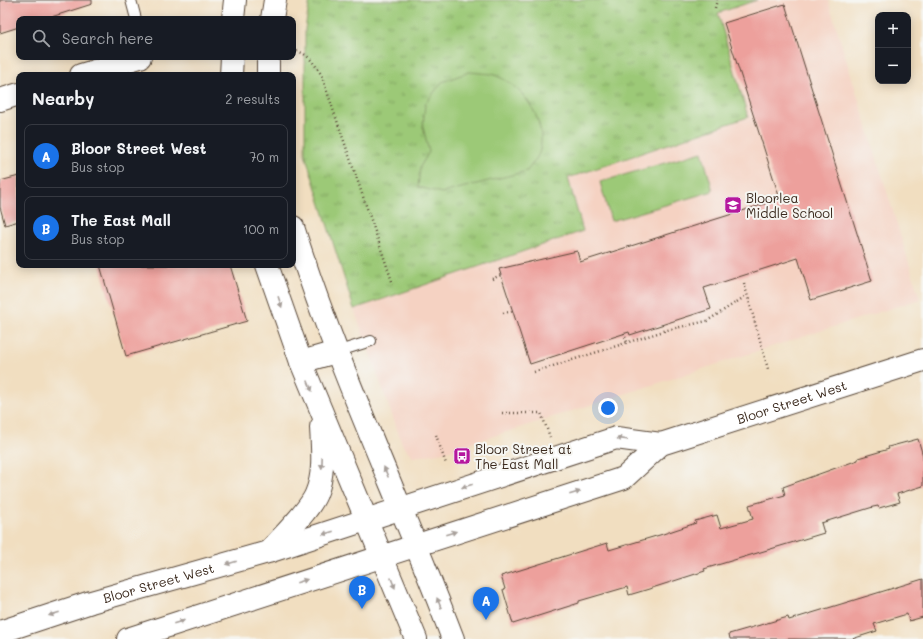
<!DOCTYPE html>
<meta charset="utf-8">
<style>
:root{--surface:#171b24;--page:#20242c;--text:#f1f3f6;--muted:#9ea1a6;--line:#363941;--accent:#1a73e8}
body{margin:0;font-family:Mali,sans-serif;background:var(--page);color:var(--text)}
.controls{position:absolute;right:12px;top:12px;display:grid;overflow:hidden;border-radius:8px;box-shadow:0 2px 10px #0003}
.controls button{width:36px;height:36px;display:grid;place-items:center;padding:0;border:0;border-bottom:1px solid var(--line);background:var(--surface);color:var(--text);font:20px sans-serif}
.you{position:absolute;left:608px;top:408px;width:14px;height:14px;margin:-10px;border:3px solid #fff;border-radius:50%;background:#1a73e8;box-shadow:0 0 0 6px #1a73e833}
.badge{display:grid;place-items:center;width:26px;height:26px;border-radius:50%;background:var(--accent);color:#fff;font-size:13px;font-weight:700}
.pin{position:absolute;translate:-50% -33px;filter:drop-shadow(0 1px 2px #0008)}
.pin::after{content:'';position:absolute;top:21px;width:14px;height:12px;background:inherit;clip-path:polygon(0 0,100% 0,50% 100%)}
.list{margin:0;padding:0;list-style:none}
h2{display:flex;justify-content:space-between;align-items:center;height:52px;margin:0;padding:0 16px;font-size:17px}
h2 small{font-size:13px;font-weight:400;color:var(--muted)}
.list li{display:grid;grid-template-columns:26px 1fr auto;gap:12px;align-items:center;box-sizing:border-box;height:64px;margin:0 8px 8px;padding:0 8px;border:1px solid var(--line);border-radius:8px}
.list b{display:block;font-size:15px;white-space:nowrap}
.list p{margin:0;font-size:13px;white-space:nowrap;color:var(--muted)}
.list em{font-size:13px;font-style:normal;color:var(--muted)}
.icon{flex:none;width:22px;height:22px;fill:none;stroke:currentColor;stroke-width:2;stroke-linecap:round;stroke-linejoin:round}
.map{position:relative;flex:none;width:923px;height:639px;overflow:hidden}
.search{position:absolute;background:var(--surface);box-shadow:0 2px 10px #0003;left:16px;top:16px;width:280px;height:44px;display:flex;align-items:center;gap:10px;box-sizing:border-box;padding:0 14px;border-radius:8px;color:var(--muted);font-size:15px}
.panel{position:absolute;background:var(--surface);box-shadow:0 2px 10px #0003;left:16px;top:72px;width:280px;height:196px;border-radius:8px}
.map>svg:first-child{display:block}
.built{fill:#f5d2c2}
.grass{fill:url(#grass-tufts);stroke:#6c7a4a}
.pitch{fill:#9cc977;stroke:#6c7a4a}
.building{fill:#eda09c}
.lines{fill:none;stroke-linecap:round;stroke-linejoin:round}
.lane-casing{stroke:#564536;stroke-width:12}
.secondary-casing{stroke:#564536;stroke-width:24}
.path{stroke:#564536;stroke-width:2.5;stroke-dasharray:1 3;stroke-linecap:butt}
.lane{stroke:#fff;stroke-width:10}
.secondary{stroke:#fff;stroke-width:22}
.oneway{fill:#a79f9a}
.labels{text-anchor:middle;stroke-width:4;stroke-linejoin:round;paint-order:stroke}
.poi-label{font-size:13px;fill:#3b2a1e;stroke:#f6f6f2;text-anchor:start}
.street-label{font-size:13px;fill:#3b2a1e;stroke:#f6f6f2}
</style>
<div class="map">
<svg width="923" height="639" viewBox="0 0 923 639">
<defs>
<pattern id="grass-tufts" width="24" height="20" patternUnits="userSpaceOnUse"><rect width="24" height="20" fill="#9cc977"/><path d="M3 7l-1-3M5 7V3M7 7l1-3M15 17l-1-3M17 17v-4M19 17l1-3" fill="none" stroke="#80a361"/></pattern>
</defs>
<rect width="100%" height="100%" fill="#f6f6f2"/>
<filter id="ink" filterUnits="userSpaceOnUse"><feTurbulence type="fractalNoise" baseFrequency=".025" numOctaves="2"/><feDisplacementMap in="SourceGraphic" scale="8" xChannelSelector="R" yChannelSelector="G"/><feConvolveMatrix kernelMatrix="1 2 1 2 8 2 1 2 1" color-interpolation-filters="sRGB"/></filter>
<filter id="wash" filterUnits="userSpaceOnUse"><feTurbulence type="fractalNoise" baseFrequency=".012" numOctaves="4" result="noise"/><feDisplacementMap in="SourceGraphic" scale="16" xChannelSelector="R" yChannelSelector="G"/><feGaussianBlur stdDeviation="0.9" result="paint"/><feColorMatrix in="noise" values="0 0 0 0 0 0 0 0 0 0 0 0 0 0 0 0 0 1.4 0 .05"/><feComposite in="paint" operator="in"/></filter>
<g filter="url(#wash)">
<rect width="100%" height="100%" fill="#f1dec0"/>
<polygon class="built" points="757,0 828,0 920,299 444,452 414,457 403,446 354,309 583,231 567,179 747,118 718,13"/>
<polygon class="grass" points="310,0 757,0 718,13 748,117 568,178 583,231 354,309 305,154 305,29"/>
<g class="pitch">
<path d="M469,72c7,1 15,1 22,2 30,8 56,45 49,76 -1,7 -9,15 -13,21l-85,22 -24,-6 2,-20 9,-15 -6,-25 2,-23 17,-22z"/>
<polygon points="702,152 713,191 611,221 600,182"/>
</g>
<g id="blocks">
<g class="building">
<polygon points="0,0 92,0 92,4 45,19 19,19 19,27 0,33"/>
<polygon points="785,4 872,281 811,300 798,258 704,288 711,309 630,335 629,332 530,364 499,269 577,251 580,262 780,199 724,23"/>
<polygon points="19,176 19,221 5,225 0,207 0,181"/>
<polygon points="100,265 230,265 247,321 126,356"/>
<polygon points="918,439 923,456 923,486 897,494 900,502 879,508 878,506 873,507 821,523 824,533 704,569 705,571 649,589 629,595 627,587 579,601 579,603 513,624 503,590 505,589 501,576 607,543 609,550 663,534 696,523 695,521 717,515 721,528 753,519 749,505 785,495 783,487 858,460 858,458 889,449 888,447"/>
<polygon points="923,579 923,617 909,621 907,614 874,624 877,631 852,639 730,639 729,634 788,617 789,620"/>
</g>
</g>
</g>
<g filter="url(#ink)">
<use href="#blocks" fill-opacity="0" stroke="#564536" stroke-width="1"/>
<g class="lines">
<defs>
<g id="lane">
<polyline points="131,0 136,19"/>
<polyline points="336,352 371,341"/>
</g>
<g id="secondary">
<polyline points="233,19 235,0"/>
<polyline points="272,19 275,0"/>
<polyline points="81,75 140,57"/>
<polyline points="231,75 232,57"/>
<polyline points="268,75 268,57"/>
<polyline points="0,100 19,94"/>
<path d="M293,227c44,141 108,274 160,412"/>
<polyline points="267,265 301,362 416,639"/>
<polyline points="301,362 336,352"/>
<path d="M269,551c13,-14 40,-40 47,-57 9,-21 6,-45 5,-67"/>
<path id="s1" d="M0,632l91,-30 177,-50 348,-114 45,6"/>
<path id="s2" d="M128,639l496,-161 37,-34 262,-84"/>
</g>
</defs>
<use href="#lane" class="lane-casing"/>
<use href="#secondary" class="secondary-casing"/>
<g class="path">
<polyline points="715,8 717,0"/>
<path d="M293,50c15,3 20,12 28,24l72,210"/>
<polyline points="492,279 501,275"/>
<polyline points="744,283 768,369"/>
<polyline points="503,313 513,311"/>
<polyline points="624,333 627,342"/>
<polyline points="534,372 667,330 707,321 746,296"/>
<polyline points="502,413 541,413 550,437"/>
<polyline points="436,435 446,464"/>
</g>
<use href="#lane" class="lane"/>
<use href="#secondary" class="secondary"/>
</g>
<defs><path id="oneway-solid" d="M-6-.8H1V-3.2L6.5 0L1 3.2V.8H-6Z"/></defs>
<g class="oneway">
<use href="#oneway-solid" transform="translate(280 302) rotate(71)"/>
<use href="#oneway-solid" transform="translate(310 386) rotate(68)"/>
<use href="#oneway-solid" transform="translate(622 439) rotate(-173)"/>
<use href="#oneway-solid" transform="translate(322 463) rotate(92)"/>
<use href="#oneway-solid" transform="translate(386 472) rotate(-113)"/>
<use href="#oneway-solid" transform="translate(467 486) rotate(162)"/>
<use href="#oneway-solid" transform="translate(575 493) rotate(-18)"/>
<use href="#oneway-solid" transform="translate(328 533) rotate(162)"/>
<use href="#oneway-solid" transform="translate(451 533) rotate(-18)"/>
<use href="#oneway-solid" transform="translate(231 563) rotate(164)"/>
<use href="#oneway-solid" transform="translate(302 581) rotate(-18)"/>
<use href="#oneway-solid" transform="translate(393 583) rotate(68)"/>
<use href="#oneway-solid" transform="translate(439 603) rotate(-112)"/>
<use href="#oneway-solid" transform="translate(54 614) rotate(162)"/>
<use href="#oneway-solid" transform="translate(179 622) rotate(-18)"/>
</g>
</g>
<defs>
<symbol id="school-square" viewBox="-11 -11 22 22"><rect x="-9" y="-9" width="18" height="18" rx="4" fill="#b5179e" stroke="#f6f6f2"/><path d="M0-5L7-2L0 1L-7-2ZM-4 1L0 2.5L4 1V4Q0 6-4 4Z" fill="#fff"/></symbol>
<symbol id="bus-square" viewBox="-11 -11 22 22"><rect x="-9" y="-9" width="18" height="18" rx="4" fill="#b5179e" stroke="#f6f6f2"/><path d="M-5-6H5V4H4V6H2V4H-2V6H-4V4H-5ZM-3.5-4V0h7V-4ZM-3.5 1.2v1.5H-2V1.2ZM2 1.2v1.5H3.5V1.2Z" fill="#fff"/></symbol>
</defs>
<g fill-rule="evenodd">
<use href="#school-square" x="723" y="195" width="20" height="20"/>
<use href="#bus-square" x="452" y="446" width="20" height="20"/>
</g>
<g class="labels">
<g class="poi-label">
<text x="746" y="203">Bloorlea<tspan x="746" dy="15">Middle School</tspan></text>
<text x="475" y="454">Bloor Street at<tspan x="475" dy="15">The East Mall</tspan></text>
</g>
<g class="street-label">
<text dy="5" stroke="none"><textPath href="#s2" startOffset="709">Bloor Street West</textPath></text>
<text dy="5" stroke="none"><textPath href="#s1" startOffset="166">Bloor Street West</textPath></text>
</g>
</g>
</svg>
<div class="controls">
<button>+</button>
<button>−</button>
</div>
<div class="you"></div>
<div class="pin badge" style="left:486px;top:620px">A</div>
<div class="pin badge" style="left:362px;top:609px">B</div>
<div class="search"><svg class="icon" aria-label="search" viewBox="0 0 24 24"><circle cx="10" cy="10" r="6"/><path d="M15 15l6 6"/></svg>Search here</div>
<section class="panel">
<h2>Nearby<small>2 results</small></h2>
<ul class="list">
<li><span class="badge">A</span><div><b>Bloor Street West</b><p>Bus stop</p></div><em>70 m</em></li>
<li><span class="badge">B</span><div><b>The East Mall</b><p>Bus stop</p></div><em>100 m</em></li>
</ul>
</section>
</div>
